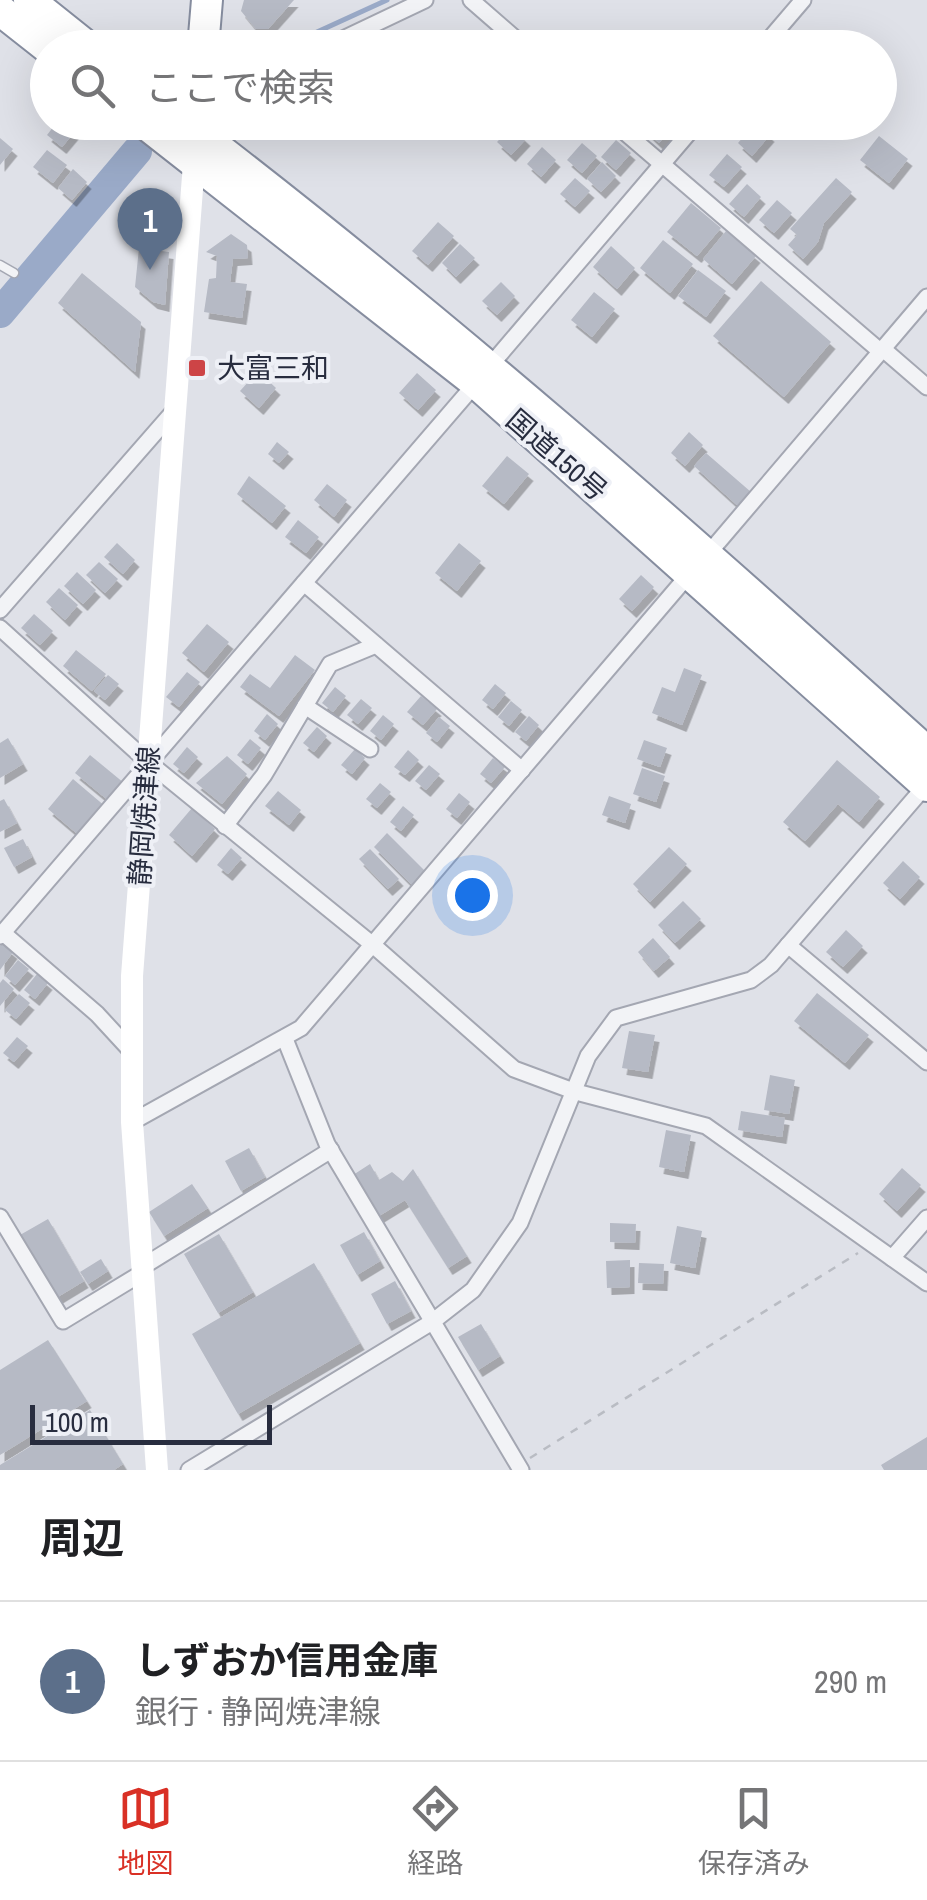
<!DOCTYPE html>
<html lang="ja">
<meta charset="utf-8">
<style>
:root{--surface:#fff;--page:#f2f2f2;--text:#202124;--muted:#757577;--line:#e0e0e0;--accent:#d93025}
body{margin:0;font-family:"Archivo Narrow","Noto Sans JP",sans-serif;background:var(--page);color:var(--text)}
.scale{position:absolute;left:30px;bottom:25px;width:242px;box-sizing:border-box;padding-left:10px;border:5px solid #282d3f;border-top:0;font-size:28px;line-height:35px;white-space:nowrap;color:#282d3f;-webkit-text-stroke:8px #eef0f6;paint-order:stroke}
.you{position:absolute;left:472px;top:895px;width:35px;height:35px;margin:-25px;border:8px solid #fff;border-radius:50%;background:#1a73e8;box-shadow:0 0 0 15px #1a73e833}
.badge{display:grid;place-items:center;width:65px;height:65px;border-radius:50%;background:var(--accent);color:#fff;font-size:32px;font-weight:700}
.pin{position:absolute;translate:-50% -82px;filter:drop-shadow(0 2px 5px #0008)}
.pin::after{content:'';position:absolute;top:52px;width:35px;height:30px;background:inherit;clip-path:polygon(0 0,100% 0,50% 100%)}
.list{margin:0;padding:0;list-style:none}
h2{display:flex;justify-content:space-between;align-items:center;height:130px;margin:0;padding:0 40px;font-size:42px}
h2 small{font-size:32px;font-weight:400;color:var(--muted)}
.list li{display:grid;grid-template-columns:65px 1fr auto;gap:30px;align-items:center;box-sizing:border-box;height:160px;padding:0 40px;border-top:2px solid var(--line)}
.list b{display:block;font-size:38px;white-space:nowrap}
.list p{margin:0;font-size:32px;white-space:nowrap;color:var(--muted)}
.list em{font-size:32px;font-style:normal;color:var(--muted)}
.icon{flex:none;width:55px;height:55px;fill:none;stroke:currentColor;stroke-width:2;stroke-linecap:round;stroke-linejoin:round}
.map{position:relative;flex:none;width:927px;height:1470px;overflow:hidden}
.search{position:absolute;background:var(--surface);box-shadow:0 10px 40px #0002;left:30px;right:30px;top:30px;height:110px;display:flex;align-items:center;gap:25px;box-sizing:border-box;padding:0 35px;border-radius:55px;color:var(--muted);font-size:38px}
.sheet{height:290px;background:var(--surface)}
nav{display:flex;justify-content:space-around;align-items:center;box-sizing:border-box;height:140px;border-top:2px solid var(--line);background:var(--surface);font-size:28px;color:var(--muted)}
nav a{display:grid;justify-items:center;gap:5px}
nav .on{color:var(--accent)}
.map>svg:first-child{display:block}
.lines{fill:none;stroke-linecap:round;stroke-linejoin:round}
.stream{stroke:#9aaac8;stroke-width:5}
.river{stroke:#9aaac8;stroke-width:30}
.building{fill:#b6bac5;filter:url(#shadow)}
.lane-casing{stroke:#a4a7b2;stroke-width:11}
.street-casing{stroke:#a4a7b2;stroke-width:19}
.highway-casing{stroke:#868d9f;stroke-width:34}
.path{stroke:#b9bcc3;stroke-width:2.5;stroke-dasharray:8 8;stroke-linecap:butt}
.lane{stroke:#f2f3f6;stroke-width:8}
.street{stroke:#f2f3f6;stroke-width:15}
.secondary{stroke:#fff;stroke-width:22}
.highway{stroke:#fff;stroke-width:30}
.poi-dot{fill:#cd4446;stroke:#eef0f6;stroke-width:4}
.labels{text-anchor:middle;stroke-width:8;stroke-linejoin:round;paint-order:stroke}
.poi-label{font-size:28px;fill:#282d3f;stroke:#eef0f6;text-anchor:start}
.street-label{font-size:28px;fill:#282d3f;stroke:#eef0f6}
</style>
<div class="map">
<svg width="927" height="1470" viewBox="0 0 927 1470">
<defs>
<filter id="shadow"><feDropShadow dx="4.5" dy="7" stdDeviation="0" flood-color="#0004"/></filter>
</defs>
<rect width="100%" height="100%" fill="#dfe1e8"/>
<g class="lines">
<polyline class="stream" points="282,48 387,0"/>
<polyline class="river" points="0,313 137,151"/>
</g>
<g class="building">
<polygon points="244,0 294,0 268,29 256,29 241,11"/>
<polygon points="57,122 83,122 62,147 47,135"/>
<polygon points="651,122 670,122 674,126 659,143 645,130"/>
<polygon points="756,122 770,135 752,156 738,143"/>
<polygon points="512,126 526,139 511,155 497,142"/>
<polygon points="879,136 908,159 889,183 860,160"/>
<polygon points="0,138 13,149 0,165"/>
<polygon points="616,140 631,153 616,170 601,157"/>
<polygon points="582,143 597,156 582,173 567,160"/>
<polygon points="542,147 556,160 541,177 527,164"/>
<polygon points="47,150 67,165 53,183 33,167"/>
<polygon points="727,154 742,167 724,187 709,175"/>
<polygon points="602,162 616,176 601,192 587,179"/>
<polygon points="73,169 87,182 72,200 58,188"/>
<polygon points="575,178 590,191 575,207 560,194"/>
<polygon points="836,178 852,192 824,223 818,242 803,259 788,245 797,235 790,229"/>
<polygon points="747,184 761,197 744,217 729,204"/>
<polygon points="777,200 792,213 774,233 759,220"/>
<polygon points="691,203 721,228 697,256 667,232"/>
<polygon points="134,204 166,229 151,247 119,222"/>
<polygon points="438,222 454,236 428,265 412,251"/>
<polygon points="726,231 756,256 732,284 703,259"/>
<polygon points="231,234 247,245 248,258 233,259 230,282 247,284 242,318 204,312 209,279 216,278 217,256 206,252"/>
<polygon points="663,240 693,264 670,293 640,268"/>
<polygon points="460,244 475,258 456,277 442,263"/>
<polygon points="611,246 635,268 617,289 593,267"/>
<polygon points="139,248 169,252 165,305 153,302 135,287"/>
<polygon points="698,270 726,291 706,317 678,296"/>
<polygon points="82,273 141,322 135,372 58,303"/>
<polygon points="761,281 831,342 784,397 713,336"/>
<polygon points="501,282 515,296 497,315 482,301"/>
<polygon points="594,292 615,309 592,337 571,320"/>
<polygon points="258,371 276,388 259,408 240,391"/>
<polygon points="417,373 436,390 418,410 399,393"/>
<polygon points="689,432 703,445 685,466 671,453"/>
<polygon points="277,442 289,452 279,463 268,454"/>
<polygon points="706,453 751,492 738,506 694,466"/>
<polygon points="507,456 529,474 504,504 482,486"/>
<polygon points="249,476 286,506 272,523 237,494"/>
<polygon points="327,484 347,500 334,517 314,500"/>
<polygon points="298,520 319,537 306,553 285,537"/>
<polygon points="117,543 135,560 123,574 104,557"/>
<polygon points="459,543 481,561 457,591 435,573"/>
<polygon points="99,562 118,579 105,593 86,575"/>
<polygon points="77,572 96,590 83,604 64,586"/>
<polygon points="641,575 654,587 632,611 619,599"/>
<polygon points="59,588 78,605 65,620 46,602"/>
<polygon points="34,614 53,631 40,645 21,628"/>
<polygon points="207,624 229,642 204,672 182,653"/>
<polygon points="76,650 106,674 92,691 63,666"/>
<polygon points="295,655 315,670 279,716 240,687 250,674 270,688"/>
<polygon points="684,668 702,675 682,725 652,713 662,687 675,692"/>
<polygon points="187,672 200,682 179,707 166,697"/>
<polygon points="108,675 119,684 105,700 94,691"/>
<polygon points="495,684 506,693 493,709 482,700"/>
<polygon points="335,687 346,696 333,712 322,703"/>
<polygon points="421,696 437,709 423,725 407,712"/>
<polygon points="361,699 372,708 358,724 347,715"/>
<polygon points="511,701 522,710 509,726 498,717"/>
<polygon points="267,714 278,724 265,740 254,731"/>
<polygon points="383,715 394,724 381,740 370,731"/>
<polygon points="529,716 539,725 526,741 515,732"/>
<polygon points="439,717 450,726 437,742 426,733"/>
<polygon points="317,727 327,736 314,752 303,743"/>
<polygon points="8,738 23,764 0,778 0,743"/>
<polygon points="250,739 261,748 248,764 237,755"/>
<polygon points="644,740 667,748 660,767 637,759"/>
<polygon points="187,747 198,757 184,773 173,764"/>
<polygon points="355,749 365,758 352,774 341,765"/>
<polygon points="408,750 419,760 405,775 394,767"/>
<polygon points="90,755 124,783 109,801 75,773"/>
<polygon points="227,756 247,774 222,804 196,783"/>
<polygon points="493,758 505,767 491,783 480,774"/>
<polygon points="837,760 880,797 859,822 838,804 805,841 783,822"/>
<polygon points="429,765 440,774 426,790 415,781"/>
<polygon points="642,768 665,776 656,802 633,794"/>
<polygon points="73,779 106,807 81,837 48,809"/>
<polygon points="380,783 391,792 377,808 366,799"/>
<polygon points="278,791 301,810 289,825 265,806"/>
<polygon points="459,793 470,802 457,818 446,809"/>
<polygon points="609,796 631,804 625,823 602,815"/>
<polygon points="4,799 17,823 0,832 0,801"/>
<polygon points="403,806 414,815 401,831 390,822"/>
<polygon points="192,808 215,829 192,856 169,835"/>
<polygon points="387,833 428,874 414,887 374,847"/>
<polygon points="23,839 32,857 14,867 4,848"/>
<polygon points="669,847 687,864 650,902 633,884"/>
<polygon points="231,848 242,858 228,874 217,865"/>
<polygon points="370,849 399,879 388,889 359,859"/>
<polygon points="903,861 920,877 900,899 883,883"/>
<polygon points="683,901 701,919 675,943 658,925"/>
<polygon points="846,930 863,946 843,967 826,952"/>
<polygon points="653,938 670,957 654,971 638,952"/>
<polygon points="2,943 13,952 0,970 0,946"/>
<polygon points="18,960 29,969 15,985 5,976"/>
<polygon points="37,974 48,983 35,999 24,990"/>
<polygon points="3,979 14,989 0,1006 0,983"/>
<polygon points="817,993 869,1035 845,1063 794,1021"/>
<polygon points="19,994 30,1003 16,1019 5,1010"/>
<polygon points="629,1031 655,1035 648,1072 622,1068"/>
<polygon points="17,1037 28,1046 14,1062 3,1053"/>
<polygon points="770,1075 795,1080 789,1114 764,1110"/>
<polygon points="741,1111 785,1118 782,1137 738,1130"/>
<polygon points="666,1130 691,1135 684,1172 659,1167"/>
<polygon points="249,1148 265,1177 241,1191 225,1161"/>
<polygon points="370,1164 379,1180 392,1172 403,1181 413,1169 467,1256 448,1268 405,1200 379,1216 353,1175"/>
<polygon points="902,1168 921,1185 897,1211 879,1194"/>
<polygon points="192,1184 208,1208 164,1236 149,1212"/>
<polygon points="48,1219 84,1281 56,1298 20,1235"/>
<polygon points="610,1223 636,1224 635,1243 610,1242"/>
<polygon points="677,1226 702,1231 695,1268 670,1263"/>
<polygon points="364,1232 380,1261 357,1275 340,1245"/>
<polygon points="219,1234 253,1292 218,1313 184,1254"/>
<polygon points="101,1259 108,1271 88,1284 80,1272"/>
<polygon points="630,1260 630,1287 607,1288 606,1261"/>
<polygon points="314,1263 360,1343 238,1414 192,1334"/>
<polygon points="639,1263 664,1264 663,1284 638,1283"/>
<polygon points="395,1281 411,1311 387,1324 371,1294"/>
<polygon points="481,1324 500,1356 478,1370 458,1337"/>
<polygon points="48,1340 87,1401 0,1455 0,1370"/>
<polygon points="90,1410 123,1464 114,1470 0,1470 0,1465"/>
<polygon points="927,1437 927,1470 884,1470 881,1465"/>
</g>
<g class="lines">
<defs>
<polyline id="lane" points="0,265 14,273"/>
<g id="street">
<polyline points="471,0 526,48"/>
<polyline points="324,48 425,0"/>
<polyline points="762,48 803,0"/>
<polyline points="613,122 880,351"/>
<polyline points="883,349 927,387"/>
<polyline points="489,367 698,122"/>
<polyline points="708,554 927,297"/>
<polyline points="304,583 522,770"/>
<polyline points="0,610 174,411"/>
<polyline points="0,628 148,762 373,945 514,1069 576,1092 706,1126 927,1283"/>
<polyline points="305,706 370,749"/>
<polyline points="225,826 264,775 330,664 376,645"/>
<polyline points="3,933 97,1014 132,1052"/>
<polyline points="0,936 476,383"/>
<polyline points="788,945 927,1062"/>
<polyline points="285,1039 327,1144 521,1470"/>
<polyline points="132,1122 301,1028 691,572"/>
<polyline points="0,1217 63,1321 142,1273"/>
<polyline points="892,1258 927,1218"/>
<polyline points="142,1267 331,1150"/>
<polyline points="189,1470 432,1322 473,1290 520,1223 588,1056 616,1018 751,980 771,965 927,784"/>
</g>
<g id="highway">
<polyline points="29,0 89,48"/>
<polyline points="0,10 48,48"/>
<polyline points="203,48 207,0"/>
<polyline points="143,122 476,383 927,786"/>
<path d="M184,122c259,198 502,412 743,630"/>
</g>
</defs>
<use href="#lane" class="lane-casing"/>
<use href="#street" class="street-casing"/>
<use href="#highway" class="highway-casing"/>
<polyline class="path" points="530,1458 858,1253"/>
<use href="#lane" class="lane"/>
<use href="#street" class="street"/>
<polyline class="secondary" points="157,1470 132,1122 132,976 194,163"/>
<use href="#highway" class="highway"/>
</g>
<rect class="poi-dot" x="187" y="358" width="20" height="20" rx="5"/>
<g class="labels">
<g class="poi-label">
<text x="217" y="378">大富三和</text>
</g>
<g class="street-label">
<text transform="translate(557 455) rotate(41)" y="10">国道150号</text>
<text transform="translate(144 816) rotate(-86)" y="10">静岡焼津線</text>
</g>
</g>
</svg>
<div class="scale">100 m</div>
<div class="you"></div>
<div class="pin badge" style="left:150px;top:270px;background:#5c6f8a">1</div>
<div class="search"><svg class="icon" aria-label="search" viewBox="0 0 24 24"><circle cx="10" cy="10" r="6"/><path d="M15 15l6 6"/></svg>ここで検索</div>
</div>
<section class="sheet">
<h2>周辺<small></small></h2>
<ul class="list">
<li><span class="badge" style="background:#5c6f8a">1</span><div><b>しずおか信用金庫</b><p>銀行 · 静岡焼津線</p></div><em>290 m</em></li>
</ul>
</section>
<nav>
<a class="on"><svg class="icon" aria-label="map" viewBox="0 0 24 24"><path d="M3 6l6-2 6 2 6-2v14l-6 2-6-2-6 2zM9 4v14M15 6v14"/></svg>地図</a>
<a><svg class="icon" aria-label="directions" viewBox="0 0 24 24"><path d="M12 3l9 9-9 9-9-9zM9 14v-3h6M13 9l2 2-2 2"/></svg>経路</a>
<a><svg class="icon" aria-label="saved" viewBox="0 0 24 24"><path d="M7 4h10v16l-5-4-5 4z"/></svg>保存済み</a>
</nav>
